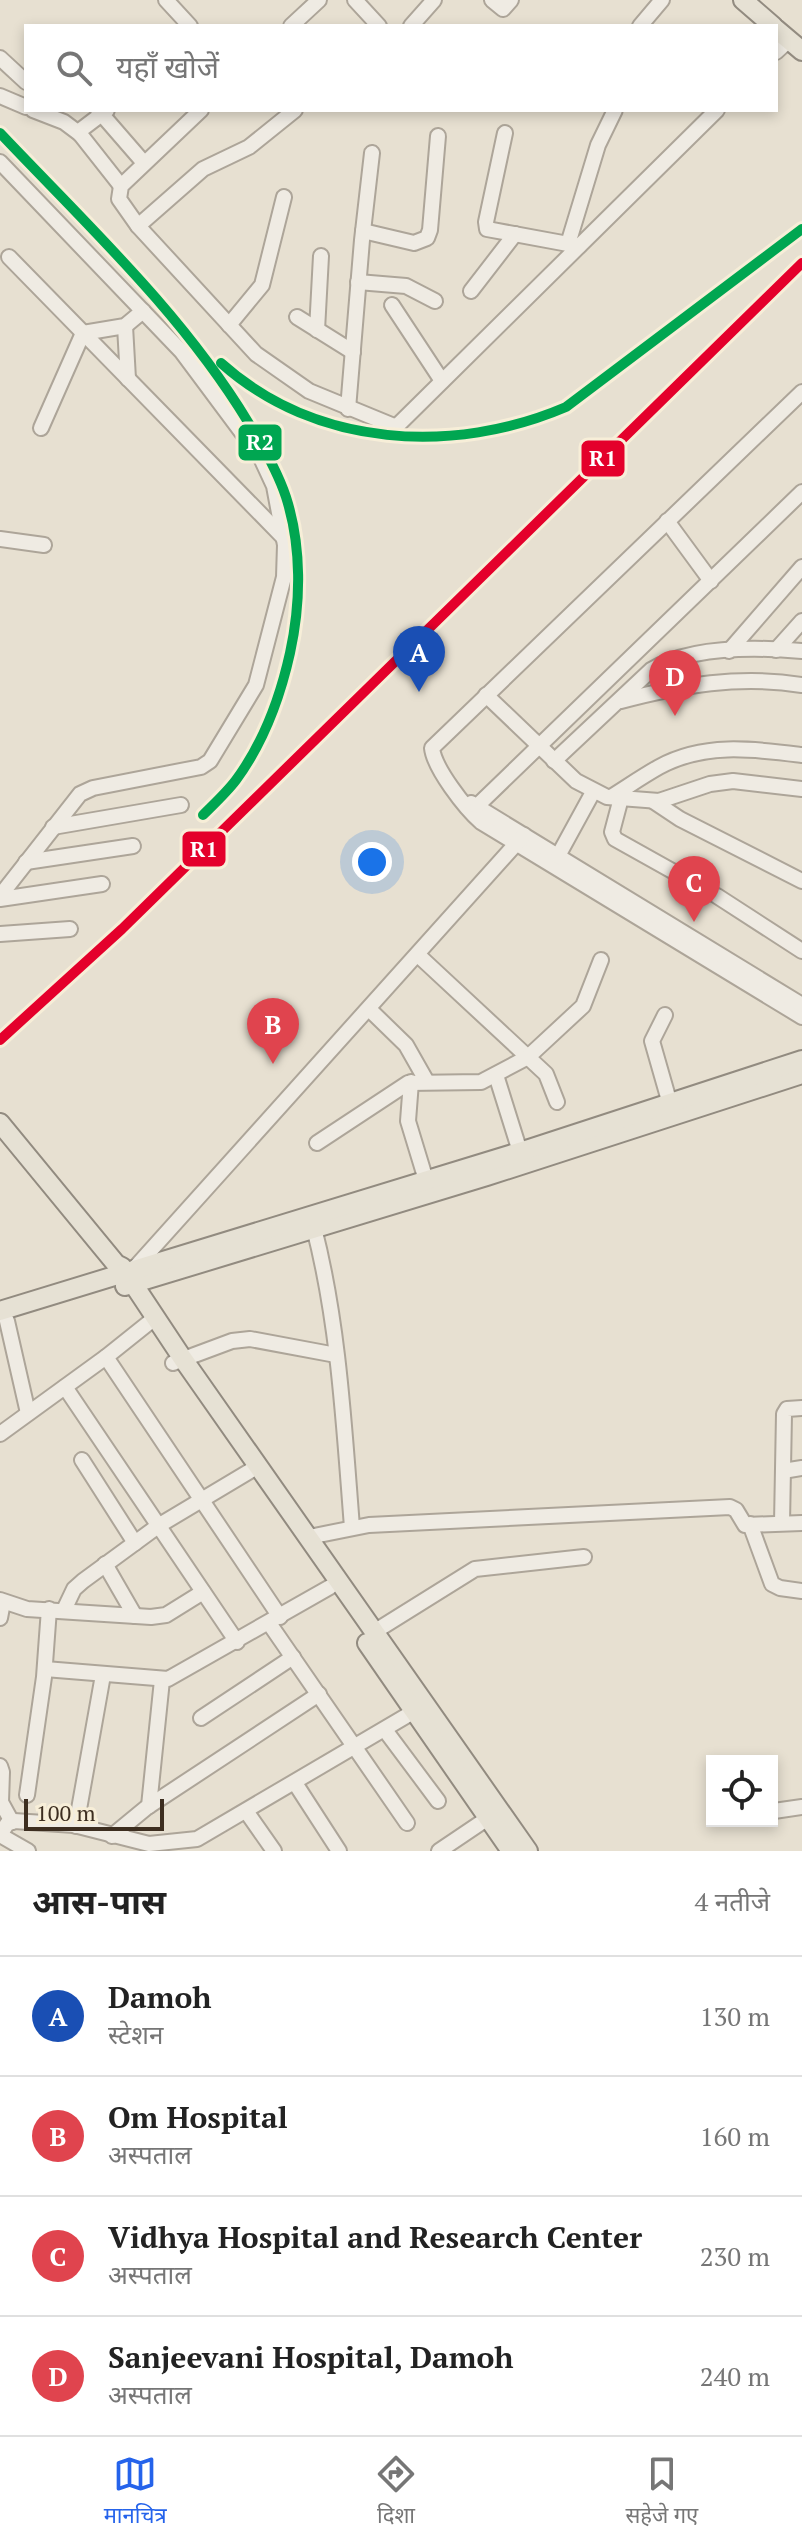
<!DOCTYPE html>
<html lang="hi">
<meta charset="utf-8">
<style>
:root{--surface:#fff;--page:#f6f6f6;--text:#222;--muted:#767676;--line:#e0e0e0;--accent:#2563eb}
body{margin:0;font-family:"PT Serif","Noto Sans Devanagari",serif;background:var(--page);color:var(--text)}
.controls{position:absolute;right:24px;bottom:24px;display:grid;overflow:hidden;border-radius:0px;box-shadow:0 4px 12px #0003}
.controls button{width:72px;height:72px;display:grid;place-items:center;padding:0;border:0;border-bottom:2px solid var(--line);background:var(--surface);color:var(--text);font:40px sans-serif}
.scale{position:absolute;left:24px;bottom:20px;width:140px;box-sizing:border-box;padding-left:8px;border:4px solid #3d2e20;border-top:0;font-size:22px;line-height:28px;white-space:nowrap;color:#3d2e20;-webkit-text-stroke:6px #f7eed8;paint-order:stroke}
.you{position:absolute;left:372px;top:862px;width:28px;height:28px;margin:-20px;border:6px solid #fff;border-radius:50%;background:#1a73e8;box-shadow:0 0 0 12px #1a73e833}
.badge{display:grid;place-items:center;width:52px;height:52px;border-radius:50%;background:var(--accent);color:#fff;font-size:26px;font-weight:700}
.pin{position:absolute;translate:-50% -66px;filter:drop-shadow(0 2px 4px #0008)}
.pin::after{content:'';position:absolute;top:42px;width:28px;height:24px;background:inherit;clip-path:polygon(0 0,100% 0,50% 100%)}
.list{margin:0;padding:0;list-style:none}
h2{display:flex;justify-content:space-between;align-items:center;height:104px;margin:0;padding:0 32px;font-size:34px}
h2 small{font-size:26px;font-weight:400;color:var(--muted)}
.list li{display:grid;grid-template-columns:52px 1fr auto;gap:24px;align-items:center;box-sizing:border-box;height:120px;padding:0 32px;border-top:2px solid var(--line)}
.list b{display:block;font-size:30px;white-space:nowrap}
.list p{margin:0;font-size:26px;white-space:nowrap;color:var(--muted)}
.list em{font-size:26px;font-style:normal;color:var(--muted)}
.icon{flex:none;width:44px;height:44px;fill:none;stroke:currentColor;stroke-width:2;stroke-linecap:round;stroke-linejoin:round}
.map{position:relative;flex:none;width:802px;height:1851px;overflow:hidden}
.search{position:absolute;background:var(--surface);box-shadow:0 4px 12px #0003;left:24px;right:24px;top:24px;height:88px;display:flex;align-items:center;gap:20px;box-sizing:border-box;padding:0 28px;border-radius:0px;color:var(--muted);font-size:30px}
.sheet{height:584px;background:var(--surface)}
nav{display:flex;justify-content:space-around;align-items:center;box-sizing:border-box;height:112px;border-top:2px solid var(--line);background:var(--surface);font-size:22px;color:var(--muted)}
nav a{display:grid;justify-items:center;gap:4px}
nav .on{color:var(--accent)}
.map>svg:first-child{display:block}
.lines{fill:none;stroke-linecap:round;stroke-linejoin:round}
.minor-casing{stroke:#ada599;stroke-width:18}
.major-casing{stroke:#928b80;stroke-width:22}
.minor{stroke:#efebe3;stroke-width:14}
.major{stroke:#e6e1d4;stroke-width:18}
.rail-1-casing{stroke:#f7eed8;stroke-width:16}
.rail-2-casing{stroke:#f7eed8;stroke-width:16}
.rail-1{stroke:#e4002b;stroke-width:10}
.rail-2{stroke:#00a651;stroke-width:10}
.line-badge{stroke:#f7eed8;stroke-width:3}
.badge-label{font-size:22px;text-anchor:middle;font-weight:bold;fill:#fff}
</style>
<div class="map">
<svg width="802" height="1851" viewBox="0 0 802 1851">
<rect width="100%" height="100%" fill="#e7e0d1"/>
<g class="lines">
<defs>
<g id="minor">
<polyline points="166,0 190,26"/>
<polyline points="355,0 379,26"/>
<polyline points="492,0 503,9 511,0"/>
<polyline points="291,26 319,0"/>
<polyline points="411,26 434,0"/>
<polyline points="640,26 662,0"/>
<polyline points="776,52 789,40"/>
<polyline points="0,58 26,82"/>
<polyline points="0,96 26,107"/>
<polyline points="33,110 64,122 80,134"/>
<polyline points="98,110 144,163"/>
<polyline points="107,110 82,129 80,134 121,186"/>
<polyline points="201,110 121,186 119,199 138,226 256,354 309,391 394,426 399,424 717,110"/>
<polyline points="505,133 486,222 487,229 579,246"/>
<polyline points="0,162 182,352 261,458 274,486 285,545 284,577 256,685 210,761 201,767 93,788 80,794 0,896"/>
<polyline points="138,226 203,169 249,147 295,110"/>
<polyline points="363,231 414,243 427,238 430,230 438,136"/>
<polyline points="568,244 598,145 615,110"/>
<polyline points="9,257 283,537"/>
<polyline points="358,282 406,286 435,301"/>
<polyline points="471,291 515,234"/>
<polyline points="392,305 442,381"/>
<polyline points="297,317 353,352"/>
<polyline points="229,325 262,285 284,197"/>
<polyline points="125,326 128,379"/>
<polyline points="317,330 321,256"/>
<path d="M802,392l-370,356c2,20 33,60 49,74l321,195"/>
<polyline points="348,409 362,240 372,153"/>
<polyline points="41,428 83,333 125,326 143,311"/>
<polyline points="667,521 711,581"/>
<polyline points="0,539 44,545"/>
<polyline points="776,650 802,621"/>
<polyline points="729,651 802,567"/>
<polyline points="486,695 576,781 607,797 659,801 710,784 733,781 802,789"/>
<path d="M621,701c60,-16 119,-26 181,-16"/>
<path d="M554,761l97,-91c40,-24 105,-23 151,-19"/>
<path d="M611,797c16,-10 32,-21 48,-30 45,-25 95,-18 143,-12"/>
<polyline points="621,798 612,832 615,839 717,896 802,951"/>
<polyline points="653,801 680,819 802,881"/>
<polyline points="471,803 802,1005"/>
<polyline points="477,806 802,492"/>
<polyline points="53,827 181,805"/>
<polyline points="558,856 593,792"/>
<polyline points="26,862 133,846"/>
<polyline points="0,899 102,884"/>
<polyline points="0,934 70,929"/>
<polyline points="418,955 546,1074 557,1102"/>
<polyline points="369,1009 406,1045 427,1082"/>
<polyline points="665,1015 652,1041 672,1111"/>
<polyline points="496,1075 522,1158"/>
<polyline points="411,1082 408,1121 429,1190"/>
<polyline points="317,1143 408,1083 481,1082 528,1057 583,1006 601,960"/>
<path d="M314,1228c25,97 30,199 38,299"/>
<polyline points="133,1270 524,835"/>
<polyline points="7,1321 28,1413"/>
<polyline points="106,1357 280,1617"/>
<polyline points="173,1363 232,1341 250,1339 336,1355"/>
<polyline points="65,1387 237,1642"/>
<polyline points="0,1434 106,1357 156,1317"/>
<polyline points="82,1460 135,1543"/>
<polyline points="783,1471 802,1468"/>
<polyline points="782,1523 784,1414 787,1409 802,1408"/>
<polyline points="750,1524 772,1584 780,1588 802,1591"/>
<polyline points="309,1537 369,1525 730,1507 736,1510 745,1525 802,1523"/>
<polyline points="105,1564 135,1616"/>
<polyline points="0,1600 27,1609 151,1617 166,1615 203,1592"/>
<polyline points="64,1610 74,1589 83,1581 158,1526 250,1471"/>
<polyline points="0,1618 3,1602"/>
<polyline points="269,1623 407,1823"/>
<polyline points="374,1632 475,1569 584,1557"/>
<polyline points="45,1669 168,1679 330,1587"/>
<polyline points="201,1718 293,1657"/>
<polyline points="385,1730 438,1801"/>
<polyline points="0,1766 2,1772 1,1802 12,1822"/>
<polyline points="295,1783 339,1851"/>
<polyline points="27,1795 44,1677 49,1609"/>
<polyline points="149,1806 162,1680"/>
<polyline points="246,1811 274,1851"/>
<polyline points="774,1811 802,1807"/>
<polyline points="76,1826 103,1675"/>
<polyline points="0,1835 7,1824 14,1821 74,1825 149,1844 197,1839 413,1712"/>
<polyline points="0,1835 28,1851"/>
<polyline points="112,1836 146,1808 319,1694"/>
<polyline points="439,1851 488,1818"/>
</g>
<g id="major">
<polyline points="743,0 773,26"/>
<polyline points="776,29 802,51"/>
<polyline points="0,1123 116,1264 122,1267 183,1359 528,1851"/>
<polyline points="125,1286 487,1176 802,1074"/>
<polyline points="0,1311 529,1149 802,1060"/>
<polyline points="367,1643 511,1851"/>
</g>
</defs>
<use href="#minor" class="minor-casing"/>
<use href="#major" class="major-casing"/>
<use href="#minor" class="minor"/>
<use href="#major" class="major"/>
<defs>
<polyline id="rail-1" points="0,1040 122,929 802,263"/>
<g id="rail-2">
<path d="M0,133c87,92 182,180 248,289 15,24 29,48 38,75 16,50 15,106 4,156 -10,45 -26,89 -54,127 -9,12 -22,24 -33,35"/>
<path d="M221,363c95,85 233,92 345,44l236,-178"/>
</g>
</defs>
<use href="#rail-1" class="rail-1-casing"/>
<use href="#rail-2" class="rail-2-casing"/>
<use href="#rail-1" class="rail-1"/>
<use href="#rail-2" class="rail-2"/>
</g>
<g class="line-badge">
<rect x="237" y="423" width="46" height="39" rx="8" fill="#00a651"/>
<rect x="580" y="439" width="46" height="39" rx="8" fill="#e4002b"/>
<rect x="181" y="830" width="46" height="38" rx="8" fill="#e4002b"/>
</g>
<g class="badge-label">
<text x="260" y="450">R2</text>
<text x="603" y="466">R1</text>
<text x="204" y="857">R1</text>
</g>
</svg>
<div class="controls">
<button><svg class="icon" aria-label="locate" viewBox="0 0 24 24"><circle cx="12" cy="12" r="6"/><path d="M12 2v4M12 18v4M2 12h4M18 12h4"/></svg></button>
</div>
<div class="scale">100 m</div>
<div class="you"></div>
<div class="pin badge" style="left:419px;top:692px;background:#1a4fb4">A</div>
<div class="pin badge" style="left:273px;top:1064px;background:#e0444e">B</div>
<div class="pin badge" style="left:694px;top:922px;background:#e0444e">C</div>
<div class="pin badge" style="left:675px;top:716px;background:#e0444e">D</div>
<div class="search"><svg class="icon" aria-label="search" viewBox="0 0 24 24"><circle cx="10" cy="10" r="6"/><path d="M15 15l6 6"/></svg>यहाँ खोजें</div>
</div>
<section class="sheet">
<h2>आस-पास<small>4 नतीजे</small></h2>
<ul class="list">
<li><span class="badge" style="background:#1a4fb4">A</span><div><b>Damoh</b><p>स्टेशन</p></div><em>130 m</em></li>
<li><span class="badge" style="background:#e0444e">B</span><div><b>Om Hospital</b><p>अस्पताल</p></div><em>160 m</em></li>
<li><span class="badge" style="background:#e0444e">C</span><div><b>Vidhya Hospital and Research Center</b><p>अस्पताल</p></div><em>230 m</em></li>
<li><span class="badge" style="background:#e0444e">D</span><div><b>Sanjeevani Hospital, Damoh</b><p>अस्पताल</p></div><em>240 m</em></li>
</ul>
</section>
<nav>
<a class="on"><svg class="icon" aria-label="map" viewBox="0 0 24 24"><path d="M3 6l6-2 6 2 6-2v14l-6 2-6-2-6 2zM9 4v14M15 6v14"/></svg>मानचित्र</a>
<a><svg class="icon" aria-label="directions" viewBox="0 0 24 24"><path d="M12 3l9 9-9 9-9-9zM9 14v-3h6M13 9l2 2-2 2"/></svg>दिशा</a>
<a><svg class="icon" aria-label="saved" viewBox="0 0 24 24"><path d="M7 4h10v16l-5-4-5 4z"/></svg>सहेजे गए</a>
</nav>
